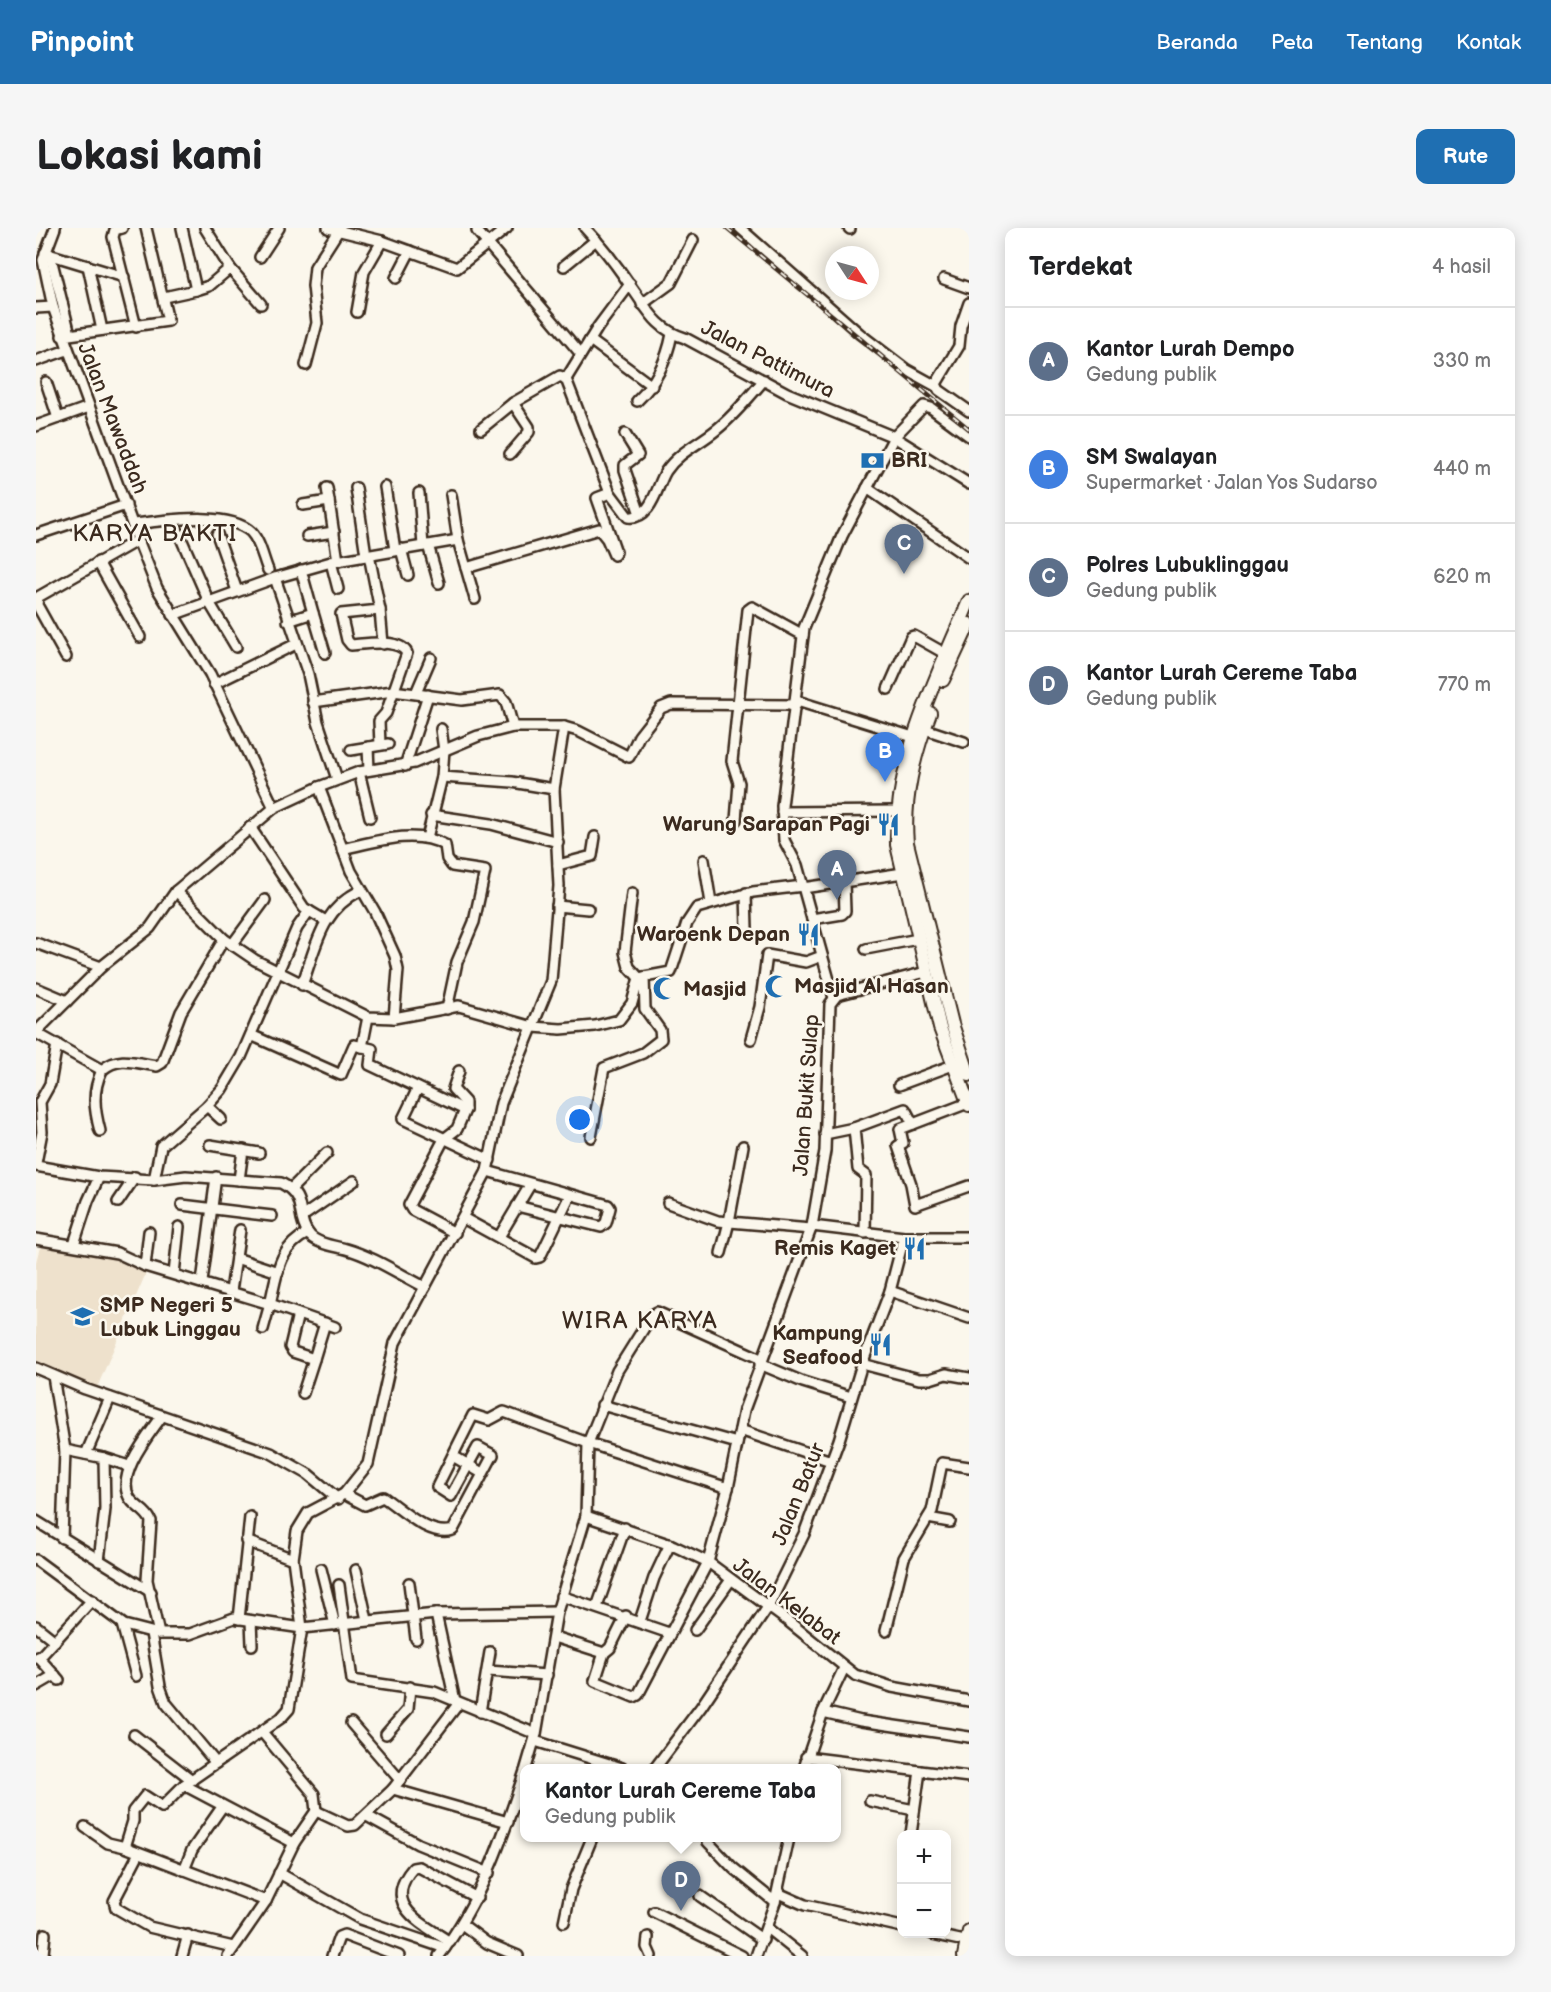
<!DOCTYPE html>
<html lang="id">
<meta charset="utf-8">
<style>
:root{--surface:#fff;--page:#f6f6f6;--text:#202124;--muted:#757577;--line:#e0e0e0;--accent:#1f6fb2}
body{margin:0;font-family:"Balsamiq Sans",sans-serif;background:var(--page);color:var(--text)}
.controls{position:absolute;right:18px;bottom:18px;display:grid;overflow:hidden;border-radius:12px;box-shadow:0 3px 15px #0003}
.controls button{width:54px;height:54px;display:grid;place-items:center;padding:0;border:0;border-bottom:2px solid var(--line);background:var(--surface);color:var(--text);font:30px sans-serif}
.compass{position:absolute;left:789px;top:18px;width:54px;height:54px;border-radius:50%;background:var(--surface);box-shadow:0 3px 15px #0003;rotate:126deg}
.you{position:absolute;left:544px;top:892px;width:21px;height:21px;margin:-15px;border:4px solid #fff;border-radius:50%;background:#1a73e8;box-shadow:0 0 0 9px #1a73e833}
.badge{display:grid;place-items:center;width:39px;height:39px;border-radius:50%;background:var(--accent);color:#fff;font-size:20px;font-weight:700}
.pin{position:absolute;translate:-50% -50px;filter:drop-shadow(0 2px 3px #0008)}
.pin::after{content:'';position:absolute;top:32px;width:21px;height:18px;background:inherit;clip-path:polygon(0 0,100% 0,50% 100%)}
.popup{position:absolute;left:484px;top:1536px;width:321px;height:78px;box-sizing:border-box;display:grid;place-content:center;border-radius:12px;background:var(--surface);filter:drop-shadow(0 2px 4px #0005);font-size:20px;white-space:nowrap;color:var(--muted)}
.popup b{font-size:22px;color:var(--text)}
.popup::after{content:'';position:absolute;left:50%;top:100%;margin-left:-12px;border:12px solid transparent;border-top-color:var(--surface)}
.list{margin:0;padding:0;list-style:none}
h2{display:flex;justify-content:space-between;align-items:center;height:78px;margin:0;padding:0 24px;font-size:26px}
h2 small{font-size:20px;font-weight:400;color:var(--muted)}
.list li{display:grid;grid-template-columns:39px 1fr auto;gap:18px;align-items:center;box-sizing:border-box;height:108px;padding:0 24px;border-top:2px solid var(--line)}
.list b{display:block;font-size:22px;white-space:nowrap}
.list p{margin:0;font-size:20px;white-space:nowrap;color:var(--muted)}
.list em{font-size:20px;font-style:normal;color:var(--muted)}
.map{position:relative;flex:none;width:933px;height:1728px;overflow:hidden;border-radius:12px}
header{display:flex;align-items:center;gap:36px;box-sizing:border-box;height:84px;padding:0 30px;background:var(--accent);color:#fff}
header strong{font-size:28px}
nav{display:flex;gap:33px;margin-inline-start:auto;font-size:21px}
.intro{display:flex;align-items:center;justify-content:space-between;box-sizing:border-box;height:144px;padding:0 36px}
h1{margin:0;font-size:42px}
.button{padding:15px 27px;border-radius:12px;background:var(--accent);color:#fff;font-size:21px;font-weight:700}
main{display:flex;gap:36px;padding:0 36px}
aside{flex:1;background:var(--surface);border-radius:12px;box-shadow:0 3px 15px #0003}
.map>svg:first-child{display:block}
.built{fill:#eee1cc}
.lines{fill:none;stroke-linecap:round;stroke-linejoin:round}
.minor-casing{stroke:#3b2a1e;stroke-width:14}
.highway-casing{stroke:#3b2a1e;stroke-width:16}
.minor{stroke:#fbf7ec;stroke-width:9}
.highway{stroke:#fbf7ec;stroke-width:12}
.rail-casing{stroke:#3b2a1e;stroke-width:4.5}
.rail{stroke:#fbf7ec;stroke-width:2;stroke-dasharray:7;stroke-linecap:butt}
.labels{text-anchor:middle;stroke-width:5;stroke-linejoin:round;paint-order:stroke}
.street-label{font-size:21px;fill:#3b2a1e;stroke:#fbf7ec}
.poi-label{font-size:21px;font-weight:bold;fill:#3b2a1e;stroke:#fbf7ec;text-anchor:start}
.quarter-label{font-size:24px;letter-spacing:1.5px;fill:#3b2a1e;stroke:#fbf7ec}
</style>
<header>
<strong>Pinpoint</strong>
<nav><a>Beranda</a><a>Peta</a><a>Tentang</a><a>Kontak</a></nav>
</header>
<div class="intro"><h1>Lokasi kami</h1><a class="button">Rute</a></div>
<main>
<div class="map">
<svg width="933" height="1728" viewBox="0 0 933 1728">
<rect width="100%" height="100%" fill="#fbf7ec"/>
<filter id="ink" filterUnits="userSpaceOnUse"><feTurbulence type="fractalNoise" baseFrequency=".0167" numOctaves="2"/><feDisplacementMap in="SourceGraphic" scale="12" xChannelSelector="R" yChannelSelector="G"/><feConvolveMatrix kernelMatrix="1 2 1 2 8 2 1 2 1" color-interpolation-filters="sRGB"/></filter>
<g filter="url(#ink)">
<polygon class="built" points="4,1019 77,1029 110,1045 60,1162 0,1133 0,1034"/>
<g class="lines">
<defs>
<g id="minor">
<polyline points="19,0 7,32 17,79 102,312 121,360 174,446 238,580"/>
<polyline points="86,0 79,2 77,9 100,99"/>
<polyline points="169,0 194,40"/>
<polyline points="292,0 346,13 421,40 471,0"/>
<path d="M549,0c17,18 33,39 47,60 16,22 25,42 53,50l102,55 107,44 75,47"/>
<polyline points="704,0 824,106 871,142 900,158"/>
<polyline points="813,0 814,1"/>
<polyline points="441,3 545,126"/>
<polyline points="9,25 88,49"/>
<polyline points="14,26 34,106"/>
<polyline points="224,29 243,0"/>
<polyline points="52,38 66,102"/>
<polyline points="528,38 560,12"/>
<polyline points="360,50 374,23"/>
<polyline points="908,51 933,60"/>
<path d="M594,56l-32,43 -32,52 44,114 18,24c24,3 29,-32 38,-46 13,-19 33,-27 50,-41 18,-14 33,-33 48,-50"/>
<polyline points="160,62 173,58 194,40 225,76"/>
<polyline points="128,69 160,62 146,0"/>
<polyline points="933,75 925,98 923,118 900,156 903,162 933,183"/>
<polyline points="606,76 635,55 657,12"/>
<polyline points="0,80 17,79"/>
<polyline points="321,84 328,44 346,13"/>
<polyline points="26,108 132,93 110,0"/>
<polyline points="554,112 616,158"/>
<polyline points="0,133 31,122"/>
<polyline points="270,137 281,95 277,58 279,39 302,3"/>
<polyline points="10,154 22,190"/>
<path d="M601,173c19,-18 30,-41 35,-67"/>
<polyline points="0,198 53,179"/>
<polyline points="445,201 477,175 524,148 530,151"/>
<polyline points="589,206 602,227 589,237 589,242 604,286"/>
<polyline points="474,226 493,204 493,199 477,175"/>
<polyline points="349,259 359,322"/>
<polyline points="291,260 302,333"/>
<polyline points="320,260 330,327"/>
<polyline points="831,260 933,330"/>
<polyline points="383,265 387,318"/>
<polyline points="415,267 422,312 439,371"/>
<polyline points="267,277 293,273"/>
<polyline points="137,292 173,374 200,419"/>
<path d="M98,296c29,-3 94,-14 117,8 9,9 12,26 17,38"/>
<polyline points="181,306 201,363"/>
<polyline points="0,307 90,277"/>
<polyline points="271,308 298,304"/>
<polyline points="392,317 403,355"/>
<polyline points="365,321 372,347"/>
<path d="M333,327l11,55 -39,4 6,26 4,5c15,-1 48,-7 56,8l-21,60 -7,8 1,24"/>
<polyline points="62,334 104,409"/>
<polyline points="295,334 302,361"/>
<polyline points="430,340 563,301 571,311 578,327 580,324 561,270 574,265"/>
<polyline points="265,342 277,385"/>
<polyline points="239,350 272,446 282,494 301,551"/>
<polyline points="344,382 347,416"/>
<polyline points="137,387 239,350 295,334 422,312"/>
<polyline points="252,393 277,385 289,425"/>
<polyline points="30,429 1,377 2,369 102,312"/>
<polyline points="178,456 260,416"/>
<polyline points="852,461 875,409 878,408 910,426"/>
<polyline points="380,465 395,430"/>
<polyline points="761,473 877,509"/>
<polyline points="277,474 357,463 426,472 464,467 470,474 477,499"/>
<polyline points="889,501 928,514"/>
<polyline points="332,519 333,542"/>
<polyline points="315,522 352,516"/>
<polyline points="369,538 392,467"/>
<polyline points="323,544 334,589"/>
<polyline points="406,549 476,554 518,561"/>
<polyline points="283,559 315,643 339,684 359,728 362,742 358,790"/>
<polyline points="746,584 861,583"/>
<polyline points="395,587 455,596 522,614"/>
<polyline points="700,592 703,555 696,533 712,382 716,379 767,407"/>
<polyline points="214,599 268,680 290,693"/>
<polyline points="391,610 406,549 408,522 405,501"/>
<path d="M306,621c32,-7 73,-21 103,-4l2,14 5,7 33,5 -11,51 -17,40 -10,47"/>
<polyline points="668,632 675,675"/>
<polyline points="522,637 556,628 559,609"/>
<polyline points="767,660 867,645"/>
<polyline points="140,663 188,711 219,732 332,789 358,790 423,778 497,799 525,801 559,798 583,792 596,775 603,750"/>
<polyline points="596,665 589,724 593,739 603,750"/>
<polyline points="710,665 711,701"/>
<polyline points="521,678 552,681"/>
<polyline points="776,691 806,686 809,683 808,654"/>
<polyline points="0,715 65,739"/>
<polyline points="196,717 229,672"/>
<polyline points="830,721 882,711"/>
<polyline points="603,750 635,744 651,695 661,680 717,664 767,658"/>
<path d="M266,757c15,-40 18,-74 59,-95"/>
<polyline points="0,760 31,773"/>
<polyline points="798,770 761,637 748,612 746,578 768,400 806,308 858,209 888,178 895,180 933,208"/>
<polyline points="0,804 65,739 114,700 140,663 238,580 283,559 323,544 378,535 442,508 477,499 528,499 542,503 593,529 603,508 625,480 635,476 760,477"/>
<path d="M0,805l66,37c17,-15 34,-7 55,-4l5,-3 19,-51 43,-73"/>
<polyline points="215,807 305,847 318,817 336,821 334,837 429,882 421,901 408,911 373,977 376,982 419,1005"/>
<polyline points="715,811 724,779 731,727 770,734 786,728"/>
<polyline points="326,819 332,789"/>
<polyline points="423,843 417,861 429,874 429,882"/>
<polyline points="863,857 917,837"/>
<polyline points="382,860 367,891 454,932"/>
<polyline points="932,875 864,901 867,915 862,918 875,956 879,977 933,958"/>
<polyline points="171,878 185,891"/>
<polyline points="818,900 822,941 830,947 829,1005"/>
<path d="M64,903c-6,-23 -8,-39 2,-61"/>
<polyline points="789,906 818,900 869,881 877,896"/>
<polyline points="555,909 568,840 607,825 625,811 624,802 609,781 608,749"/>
<polyline points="174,917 223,925"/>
<polyline points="0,935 6,904 4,874 14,856 21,816"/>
<path d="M0,938l63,11 55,3 32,-4 95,7c27,14 14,32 27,50 7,11 27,13 38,16 28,8 53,25 79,38"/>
<polyline points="451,943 572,977 574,980 570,995 565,999 481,978"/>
<polyline points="118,952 125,918 171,878 186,861 205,829 261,700 273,683"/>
<polyline points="203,952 207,922"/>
<polyline points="256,960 291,925"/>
<polyline points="82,974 99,949"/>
<polyline points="632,975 682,993 775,1001"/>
<polyline points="146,977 236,988"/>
<polyline points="267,988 318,953"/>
<polyline points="427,990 500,1030 504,1029 534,967"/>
<polyline points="776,998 868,1009 933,1009"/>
<polyline points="463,1009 494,957"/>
<path d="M0,1011l81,14 28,13 125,38c7,-29 8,-57 38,-71"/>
<polyline points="38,1016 52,973 63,949"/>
<polyline points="685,1025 693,994 707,918"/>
<polyline points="200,1030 242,1044"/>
<polyline points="109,1038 113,1004"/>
<polyline points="138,1046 143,999"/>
<polyline points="166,1054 180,949"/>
<polyline points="195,1063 204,1002"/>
<polyline points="854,1063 933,1090"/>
<polyline points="262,1086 254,1119 257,1124 278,1131 289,1095"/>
<polyline points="227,1101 234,1076 299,1099"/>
<polyline points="724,1136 767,1154 815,1169"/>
<polyline points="826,1136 883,1151 894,1151 910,1146 933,1150"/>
<polyline points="0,1140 49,1161 235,1225 272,1246 302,1271"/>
<polyline points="17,1148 29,1222 26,1310"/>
<polyline points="267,1165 278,1131"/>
<polyline points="566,1177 701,1215"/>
<polyline points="704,1202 795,1233"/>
<polyline points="29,1222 68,1230 69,1281 63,1333"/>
<polyline points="50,1226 74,1170"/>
<polyline points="417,1228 446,1245"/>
<polyline points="68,1230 93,1238"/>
<path d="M308,1266l21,11 18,-8c18,12 47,41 70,33l40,-75 -15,-8 -27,49 -14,-9 36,-72 16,5 15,-8 84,31 140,45"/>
<polyline points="550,1288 638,1318 672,1334 753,1394 819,1447 856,1459 933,1473"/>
<polyline points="892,1290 914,1294"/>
<polyline points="0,1293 115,1364"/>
<polyline points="210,1313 257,1331"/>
<polyline points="0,1332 88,1397 123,1406 154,1406 198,1390 266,1400 400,1386 521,1384"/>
<polyline points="285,1341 299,1397"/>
<polyline points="320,1342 331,1392"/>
<polyline points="373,1355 380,1411"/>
<polyline points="303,1357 316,1452 398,1464 500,1506"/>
<polyline points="525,1368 633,1405"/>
<polyline points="561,1379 589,1300"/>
<polyline points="400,1386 419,1473"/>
<polyline points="203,1391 214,1289"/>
<polyline points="215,1393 216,1417"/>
<polyline points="604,1393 618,1350 634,1316"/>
<polyline points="86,1396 100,1448"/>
<polyline points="0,1398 19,1413"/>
<polyline points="659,1402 694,1353"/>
<polyline points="850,1403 868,1330 896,1283 906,1235 933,1239"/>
<polyline points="115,1405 124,1458 130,1475 180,1535"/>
<path d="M123,1406l-12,-54 4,-59c-5,-12 -17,-14 -22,-24 -13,-24 21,-63 33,-81"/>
<polyline points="518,1409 568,1425 574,1420 590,1388"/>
<polyline points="568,1425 559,1453 598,1469 602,1467 672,1334 692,1260 708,1182 776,998 789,923 794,776 801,767 890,744"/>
<polyline points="0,1430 5,1428 56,1372"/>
<polyline points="3,1430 23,1452"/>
<polyline points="452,1443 511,1447"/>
<polyline points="0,1458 19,1447"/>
<polyline points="444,1484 454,1424"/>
<polyline points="787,1484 825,1493 933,1509"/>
<polyline points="315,1495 364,1552"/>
<polyline points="226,1504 278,1566 280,1583"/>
<polyline points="350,1506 372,1481 374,1459"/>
<polyline points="98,1507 156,1552"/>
<polyline points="499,1513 586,1540"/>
<polyline points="770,1529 933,1549"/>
<polyline points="490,1540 500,1506 521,1384 550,1288 552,1215 581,1143 616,1087 621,1084 725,1131"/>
<polyline points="619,1540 665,1479 732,1379 768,1306 803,1212 826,1136 854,1063 868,1009"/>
<polyline points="768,1540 787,1484 808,1440"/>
<polyline points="148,1557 258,1615"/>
<polyline points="357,1561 423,1475"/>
<polyline points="834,1573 878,1582"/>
<polyline points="331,1588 382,1616 453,1645"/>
<polyline points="49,1599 72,1615 89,1619 230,1673"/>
<polyline points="875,1606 884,1543"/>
<polyline points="672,1614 697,1640 739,1674"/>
<polyline points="89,1619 97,1593 97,1583 109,1568 126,1579 148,1557 245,1490 253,1481 266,1400 257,1331 261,1303 272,1285 308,1266 332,1236 359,1115 451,943 465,875 515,753 523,658 518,561 528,499"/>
<polyline points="103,1625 78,1673 80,1680 113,1699 197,1719"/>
<polyline points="148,1642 156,1622 186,1579"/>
<polyline points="243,1645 324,1691 409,1720"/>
<polyline points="742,1665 769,1677 866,1699"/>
<polyline points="664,1668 727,1712"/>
<polyline points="618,1684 706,1728"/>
<polyline points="528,1694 535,1661 556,1610"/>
<polyline points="427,1697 451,1715 482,1728"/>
<polyline points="731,1700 766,1728"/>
<polyline points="896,1706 933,1714"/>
<polyline points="612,1709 611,1719 615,1728"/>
<path d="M414,1714c-29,-19 -69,-37 -37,-74l6,-1 58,31"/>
<polyline points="7,1726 9,1706"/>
<polyline points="146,1728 152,1707"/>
<polyline points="192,1728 230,1673 258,1615 280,1583 312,1598 319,1597 357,1561 472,1594"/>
<polyline points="296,1728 303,1709 308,1707 363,1728"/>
<path d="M403,1728c43,-56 64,-119 86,-185"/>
<polyline points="720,1728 739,1674 753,1610"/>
</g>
<g id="highway">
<path d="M933,373c-33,79 -74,156 -72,244l43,183 29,77"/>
<polyline points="907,452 933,396"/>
<path d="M894,485c-16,42 -27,85 -23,130l45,181 17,51"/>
<polyline points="928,1728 933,1703"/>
</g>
</defs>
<use href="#minor" class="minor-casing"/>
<use href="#highway" class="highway-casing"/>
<use href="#minor" class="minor"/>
<use href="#highway" class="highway"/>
<defs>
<polyline id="rail" points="691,0 933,201"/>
</defs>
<use href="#rail" class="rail-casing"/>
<use href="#rail" class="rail"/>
</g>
</g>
<defs>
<symbol id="bank-bare" viewBox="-9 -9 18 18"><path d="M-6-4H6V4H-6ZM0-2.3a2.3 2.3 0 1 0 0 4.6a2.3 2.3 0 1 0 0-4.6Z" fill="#1f6fb2" stroke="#fbf7ec" stroke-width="2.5" paint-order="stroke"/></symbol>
<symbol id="restaurant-bare" viewBox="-9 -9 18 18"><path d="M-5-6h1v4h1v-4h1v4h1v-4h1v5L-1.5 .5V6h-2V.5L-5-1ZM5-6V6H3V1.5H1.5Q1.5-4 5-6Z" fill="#1f6fb2" stroke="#fbf7ec" stroke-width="2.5" paint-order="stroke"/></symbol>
<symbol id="mosque-bare" viewBox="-9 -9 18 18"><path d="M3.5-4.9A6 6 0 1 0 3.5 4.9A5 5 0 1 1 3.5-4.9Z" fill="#1f6fb2" stroke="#fbf7ec" stroke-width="2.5" paint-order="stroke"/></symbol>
<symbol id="school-bare" viewBox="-9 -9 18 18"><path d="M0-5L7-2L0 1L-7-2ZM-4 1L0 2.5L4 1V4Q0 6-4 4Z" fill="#1f6fb2" stroke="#fbf7ec" stroke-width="2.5" paint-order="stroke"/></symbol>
</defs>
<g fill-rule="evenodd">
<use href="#bank-bare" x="820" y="216" width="33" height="33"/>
<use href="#restaurant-bare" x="836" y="580" width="33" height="33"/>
<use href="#restaurant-bare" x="756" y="690" width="33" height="33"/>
<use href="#mosque-bare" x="724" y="742" width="33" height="33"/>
<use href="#mosque-bare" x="612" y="744" width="33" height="33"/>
<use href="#restaurant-bare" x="862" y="1004" width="33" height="33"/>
<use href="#school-bare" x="30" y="1072" width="33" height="33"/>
<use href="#restaurant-bare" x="828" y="1100" width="33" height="33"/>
</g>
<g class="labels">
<g class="street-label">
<text transform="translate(732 131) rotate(27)" y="7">Jalan Pattimura</text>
<text transform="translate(77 190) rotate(69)" y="7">Jalan Mawaddah</text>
<text transform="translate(770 867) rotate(-86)" y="7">Jalan Bukit Sulap</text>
<text transform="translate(762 1266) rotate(-68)" y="7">Jalan Batur</text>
<text transform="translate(751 1373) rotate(37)" y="7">Jalan Kelabat</text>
</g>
<g class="poi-label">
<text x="855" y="239">BRI</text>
<text x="834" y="603" text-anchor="end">Warung Sarapan Pagi</text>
<text x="754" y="713" text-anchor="end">Waroenk Depan</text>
<text x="758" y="765">Masjid Al Hasan</text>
<text x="647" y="768">Masjid</text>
<text x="860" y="1027" text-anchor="end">Remis Kaget</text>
<text x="64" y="1084">SMP Negeri 5<tspan x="64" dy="24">Lubuk Linggau</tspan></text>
<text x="827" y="1112" text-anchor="end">Kampung<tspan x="827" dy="24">Seafood</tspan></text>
</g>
<g class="quarter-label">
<text x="119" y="313">KARYA BAKTI</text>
<text x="604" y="1100">WIRA KARYA</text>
</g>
</g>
</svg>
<div class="controls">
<button>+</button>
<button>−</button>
</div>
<svg class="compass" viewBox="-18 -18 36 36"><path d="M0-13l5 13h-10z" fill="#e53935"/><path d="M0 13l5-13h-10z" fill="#757577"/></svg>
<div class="you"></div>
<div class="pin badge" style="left:801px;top:672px;background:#5c6f8a">A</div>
<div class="pin badge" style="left:849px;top:554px;background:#3f7fe0">B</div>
<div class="pin badge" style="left:868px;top:346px;background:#5c6f8a">C</div>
<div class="pin badge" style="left:645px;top:1683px;background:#5c6f8a">D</div>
<div class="popup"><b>Kantor Lurah Cereme Taba</b>Gedung publik</div>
</div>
<aside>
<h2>Terdekat<small>4 hasil</small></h2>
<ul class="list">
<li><span class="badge" style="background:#5c6f8a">A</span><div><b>Kantor Lurah Dempo</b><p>Gedung publik</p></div><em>330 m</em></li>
<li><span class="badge" style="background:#3f7fe0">B</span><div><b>SM Swalayan</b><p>Supermarket · Jalan Yos Sudarso</p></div><em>440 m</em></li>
<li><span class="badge" style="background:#5c6f8a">C</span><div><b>Polres Lubuklinggau</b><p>Gedung publik</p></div><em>620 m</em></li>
<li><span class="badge" style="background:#5c6f8a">D</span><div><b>Kantor Lurah Cereme Taba</b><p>Gedung publik</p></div><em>770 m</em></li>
</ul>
</aside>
</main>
